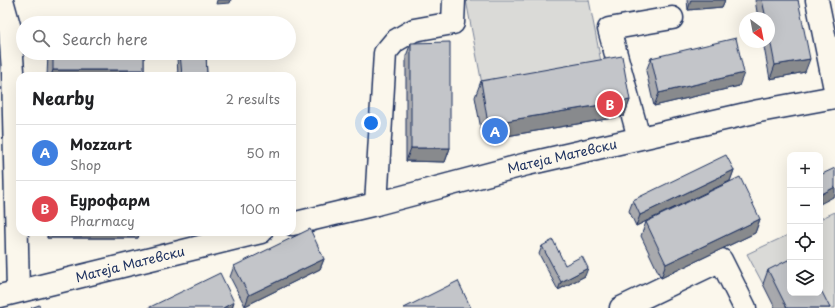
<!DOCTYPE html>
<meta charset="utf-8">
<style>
:root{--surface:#fff;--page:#f6f6f6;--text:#202124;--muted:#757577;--line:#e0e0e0;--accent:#0b8043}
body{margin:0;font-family:"Playpen Sans",sans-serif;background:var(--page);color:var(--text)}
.controls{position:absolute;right:12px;bottom:12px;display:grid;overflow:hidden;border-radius:8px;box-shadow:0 4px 16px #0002}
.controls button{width:36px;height:36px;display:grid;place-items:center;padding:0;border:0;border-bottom:1px solid var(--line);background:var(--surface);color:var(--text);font:20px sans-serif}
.compass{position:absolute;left:739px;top:12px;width:36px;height:36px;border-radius:50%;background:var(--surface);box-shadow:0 4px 16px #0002;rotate:148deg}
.you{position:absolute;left:371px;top:123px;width:14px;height:14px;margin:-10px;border:3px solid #fff;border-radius:50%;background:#1a73e8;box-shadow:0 0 0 6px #1a73e833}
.badge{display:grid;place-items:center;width:26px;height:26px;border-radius:50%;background:var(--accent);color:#fff;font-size:13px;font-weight:700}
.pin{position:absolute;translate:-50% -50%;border:2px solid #fff;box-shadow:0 1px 4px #0006}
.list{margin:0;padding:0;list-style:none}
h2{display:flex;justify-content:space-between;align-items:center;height:52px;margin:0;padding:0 16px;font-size:17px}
h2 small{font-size:13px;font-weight:400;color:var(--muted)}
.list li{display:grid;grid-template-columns:26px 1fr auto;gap:12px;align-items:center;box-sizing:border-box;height:56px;padding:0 16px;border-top:1px solid var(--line)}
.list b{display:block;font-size:15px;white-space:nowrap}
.list p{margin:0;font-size:13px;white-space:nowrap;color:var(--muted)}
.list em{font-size:13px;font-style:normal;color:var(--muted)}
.icon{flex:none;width:22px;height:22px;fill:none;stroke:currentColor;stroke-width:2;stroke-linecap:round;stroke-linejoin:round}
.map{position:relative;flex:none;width:835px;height:308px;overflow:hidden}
.search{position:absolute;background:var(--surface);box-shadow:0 4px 16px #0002;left:16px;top:16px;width:280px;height:44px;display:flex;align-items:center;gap:10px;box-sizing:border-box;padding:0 14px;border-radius:22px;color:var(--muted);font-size:15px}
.panel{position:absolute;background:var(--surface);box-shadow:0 4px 16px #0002;left:16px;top:72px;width:280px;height:164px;border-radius:12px}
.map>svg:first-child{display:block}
.green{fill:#dadad7;stroke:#7a849a}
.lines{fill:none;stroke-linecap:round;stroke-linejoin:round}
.minor-casing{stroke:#1b2f5e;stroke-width:25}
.minor{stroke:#fbf7ec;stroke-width:22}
.wall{fill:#a8a9ad;stroke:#1b2f5e}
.shaded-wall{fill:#888a8d;stroke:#1b2f5e}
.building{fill:#c3c5c9;stroke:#1b2f5e}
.labels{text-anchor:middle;stroke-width:3.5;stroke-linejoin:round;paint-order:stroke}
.street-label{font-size:13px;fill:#1b2f5e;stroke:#fbf7ec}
</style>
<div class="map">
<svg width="835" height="308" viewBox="0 0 835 308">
<rect width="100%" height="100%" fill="#fbf7ec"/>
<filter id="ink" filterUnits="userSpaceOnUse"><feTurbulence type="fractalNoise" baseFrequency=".025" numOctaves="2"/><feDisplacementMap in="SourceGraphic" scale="8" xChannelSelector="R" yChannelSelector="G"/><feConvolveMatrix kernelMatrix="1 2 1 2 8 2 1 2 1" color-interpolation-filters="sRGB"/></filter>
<g filter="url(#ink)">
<g class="green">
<polygon points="466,0 589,0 601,62 482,84"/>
<polygon points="835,212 835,308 818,308 820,293 820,219"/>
<polygon points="790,234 790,270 763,284 747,254"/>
</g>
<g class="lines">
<defs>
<g id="minor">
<polyline points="2,0 10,29 13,71 18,291"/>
<polyline points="817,0 835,89"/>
<polyline points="639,138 609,29 672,18"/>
<polyline points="376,204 385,53 395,41 414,30 453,23 454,0"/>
<polyline points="292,224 376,204 527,164 759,111 835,97"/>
<polyline points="0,296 261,232"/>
<polyline points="621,308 721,260 745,308"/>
</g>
</defs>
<use href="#minor" class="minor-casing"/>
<use href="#minor" class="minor"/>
</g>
<g class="wall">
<polygon points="687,0 725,0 722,7 688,10"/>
<polygon points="755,0 798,0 805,72 770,79 763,42 769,42 769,18 758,18"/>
<polygon points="411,43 450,148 445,162 406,161 406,56"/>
<polygon points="48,53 144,53 144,70 142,76 47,76"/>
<polygon points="179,53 206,53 207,76 178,76 177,57"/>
<polygon points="651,58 739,86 654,106 646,71"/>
<polygon points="481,81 630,100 624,116 483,140 475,97"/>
<polygon points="734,170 730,181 636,226 629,211 633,200"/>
<polygon points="760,219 755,233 661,278 641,236 646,222"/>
<polygon points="47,232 140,232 138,238 47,238"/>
<polygon points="542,246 565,265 585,276 558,290 539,254"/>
<polygon points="324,259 320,269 245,306 230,277 234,266"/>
<polygon points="768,270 830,308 775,308 763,284"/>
</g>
<g class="shaded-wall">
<polygon points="217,0 231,0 230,3 216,4"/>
<polygon points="691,0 725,0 722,7 688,10"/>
<polygon points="810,59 805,72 770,79 775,65"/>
<polygon points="53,70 144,70 142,76 51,76"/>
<polygon points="744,73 739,86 654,106 659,93"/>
<polygon points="630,100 624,116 483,140 488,124"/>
<polygon points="411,148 450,148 445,162 406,161"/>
<polygon points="734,170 730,181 636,226 640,215"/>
<polygon points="835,187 835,196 820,204 820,195"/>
<polygon points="760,219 755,233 661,278 666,264"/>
<polygon points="49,232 140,232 138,238 47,238"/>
<polygon points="324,259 320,269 245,306 249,295"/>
<polygon points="588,268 585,276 558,290 561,282"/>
<polygon points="234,302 232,308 223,308"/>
</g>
<g class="building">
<polygon points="762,0 798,0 810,59 775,65 769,34 769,18 766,18"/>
<polygon points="736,38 744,73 659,93 651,58"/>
<polygon points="450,42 450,148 411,148 411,43"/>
<rect x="53" y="53" width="91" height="17"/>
<polygon points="180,53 206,53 207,76 182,76"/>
<polygon points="622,56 630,100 488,124 481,81"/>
<polygon points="726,155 734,170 640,215 633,200"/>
<polygon points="835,168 835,187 820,195 820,175"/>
<polygon points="740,177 760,219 666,264 646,222"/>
<polygon points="310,229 324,259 249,295 234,266"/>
<polygon points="553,240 565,265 582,256 588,268 561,282 542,246"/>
<polygon points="790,259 790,293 820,293 820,288 830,308 787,308 768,270"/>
<polygon points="220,273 234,302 223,308 148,308"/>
<polygon points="458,281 471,308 404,308"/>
<polygon points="39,305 40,308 31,308"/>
</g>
</g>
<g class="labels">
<g class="street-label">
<text transform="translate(562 156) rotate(-13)" y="5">Матеја Матевски</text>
<text transform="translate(130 264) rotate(-14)" y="5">Матеја Матевски</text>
</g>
</g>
</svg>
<div class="controls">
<button>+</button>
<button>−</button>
<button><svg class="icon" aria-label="locate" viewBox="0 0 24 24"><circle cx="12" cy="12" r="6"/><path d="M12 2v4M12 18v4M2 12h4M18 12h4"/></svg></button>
<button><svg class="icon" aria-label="layers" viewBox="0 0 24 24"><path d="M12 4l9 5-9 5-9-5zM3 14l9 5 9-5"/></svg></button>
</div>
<svg class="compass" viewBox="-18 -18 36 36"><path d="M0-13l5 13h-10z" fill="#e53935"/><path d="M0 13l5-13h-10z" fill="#757577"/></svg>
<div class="you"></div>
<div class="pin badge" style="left:495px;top:131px;background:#3f7fe0">A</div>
<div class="pin badge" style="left:610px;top:104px;background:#e0444e">B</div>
<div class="search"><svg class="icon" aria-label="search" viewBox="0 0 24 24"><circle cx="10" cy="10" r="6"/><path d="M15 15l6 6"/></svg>Search here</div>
<section class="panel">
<h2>Nearby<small>2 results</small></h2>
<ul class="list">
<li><span class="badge" style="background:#3f7fe0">A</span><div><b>Mozzart</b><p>Shop</p></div><em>50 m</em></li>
<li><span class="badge" style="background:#e0444e">B</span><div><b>Еурофарм</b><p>Pharmacy</p></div><em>100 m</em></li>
</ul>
</section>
</div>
